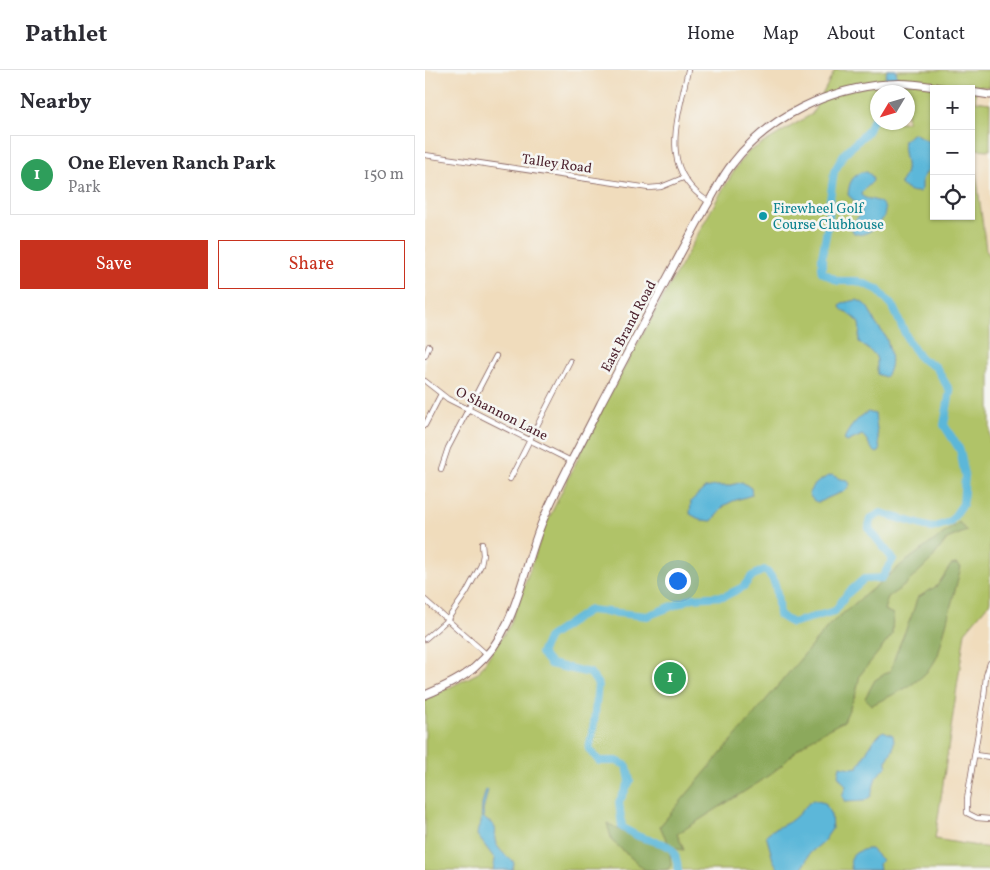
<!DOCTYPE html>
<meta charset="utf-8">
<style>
:root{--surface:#fff;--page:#f2f2f3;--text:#2b2b33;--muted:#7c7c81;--line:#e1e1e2;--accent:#c8321e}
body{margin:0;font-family:Vollkorn,serif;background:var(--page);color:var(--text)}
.controls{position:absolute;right:15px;top:15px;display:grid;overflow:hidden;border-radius:0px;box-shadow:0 1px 4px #0004}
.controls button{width:45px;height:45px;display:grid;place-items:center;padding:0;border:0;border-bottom:1px solid var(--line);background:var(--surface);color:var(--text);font:25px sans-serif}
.compass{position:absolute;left:445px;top:15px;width:45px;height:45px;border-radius:50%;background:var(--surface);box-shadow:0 1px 4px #0004;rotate:232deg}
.you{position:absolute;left:252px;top:510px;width:18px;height:18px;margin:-12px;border:4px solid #fff;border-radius:50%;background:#1a73e8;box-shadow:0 0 0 8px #1a73e833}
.badge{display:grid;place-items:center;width:32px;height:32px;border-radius:50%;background:var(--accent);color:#fff;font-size:16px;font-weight:700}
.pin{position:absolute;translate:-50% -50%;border:2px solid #fff;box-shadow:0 1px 5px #0006}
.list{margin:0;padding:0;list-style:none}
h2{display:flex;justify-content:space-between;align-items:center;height:65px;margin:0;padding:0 20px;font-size:21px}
h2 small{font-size:16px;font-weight:400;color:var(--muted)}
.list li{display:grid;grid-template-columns:32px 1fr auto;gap:15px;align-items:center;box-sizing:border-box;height:80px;margin:0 10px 10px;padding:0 10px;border:1px solid var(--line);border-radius:0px}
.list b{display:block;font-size:19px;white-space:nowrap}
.list p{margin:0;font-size:16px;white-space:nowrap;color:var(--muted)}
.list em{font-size:16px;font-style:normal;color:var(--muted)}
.actions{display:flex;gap:10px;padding:15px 20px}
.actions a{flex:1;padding:11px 0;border:1px solid var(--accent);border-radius:0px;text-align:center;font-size:18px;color:var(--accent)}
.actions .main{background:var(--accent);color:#fff}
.icon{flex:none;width:28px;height:28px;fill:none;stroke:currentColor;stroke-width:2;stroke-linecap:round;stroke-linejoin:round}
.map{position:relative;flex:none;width:565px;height:800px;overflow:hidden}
header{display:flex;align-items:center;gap:30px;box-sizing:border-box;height:70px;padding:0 25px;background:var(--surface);border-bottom:1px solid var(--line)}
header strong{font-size:24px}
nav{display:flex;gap:28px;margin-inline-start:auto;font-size:18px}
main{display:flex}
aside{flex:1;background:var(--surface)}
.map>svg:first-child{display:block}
.green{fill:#b0c367;stroke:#7d7149;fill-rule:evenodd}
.forest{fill:#8ca95c;stroke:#6b6444}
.water{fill:#5bb7d9;stroke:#526b82}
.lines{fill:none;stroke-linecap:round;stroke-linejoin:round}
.river{stroke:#5bb7d9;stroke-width:8}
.street-casing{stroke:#84615e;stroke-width:6}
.secondary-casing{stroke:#84615e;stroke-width:9}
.street{stroke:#fff;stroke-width:4.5}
.secondary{stroke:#fff;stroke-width:7}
.culture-dot{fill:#0f9aa8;stroke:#f6f6f2;stroke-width:2}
.labels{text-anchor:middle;stroke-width:5;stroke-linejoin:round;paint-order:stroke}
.street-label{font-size:14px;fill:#4a1f2b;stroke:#f6f6f2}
.culture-label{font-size:14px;fill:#0d838f;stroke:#f6f6f2;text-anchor:start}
</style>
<header>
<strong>Pathlet</strong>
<nav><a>Home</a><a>Map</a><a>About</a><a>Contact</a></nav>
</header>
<main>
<aside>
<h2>Nearby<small></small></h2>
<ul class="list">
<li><span class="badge" style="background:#2e9e5b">1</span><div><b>One Eleven Ranch Park</b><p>Park</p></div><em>150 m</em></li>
</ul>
<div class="actions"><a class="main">Save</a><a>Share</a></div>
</aside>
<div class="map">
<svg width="565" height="800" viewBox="0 0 565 800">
<rect width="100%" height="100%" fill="#f6f6f2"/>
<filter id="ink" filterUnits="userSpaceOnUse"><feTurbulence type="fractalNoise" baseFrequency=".02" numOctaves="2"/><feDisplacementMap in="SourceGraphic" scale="10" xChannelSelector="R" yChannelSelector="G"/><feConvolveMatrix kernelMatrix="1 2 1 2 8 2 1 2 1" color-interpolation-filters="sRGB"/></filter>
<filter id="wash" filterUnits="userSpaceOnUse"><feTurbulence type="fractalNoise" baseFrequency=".0096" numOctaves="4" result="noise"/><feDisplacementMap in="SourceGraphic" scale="20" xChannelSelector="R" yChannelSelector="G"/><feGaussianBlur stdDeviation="1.12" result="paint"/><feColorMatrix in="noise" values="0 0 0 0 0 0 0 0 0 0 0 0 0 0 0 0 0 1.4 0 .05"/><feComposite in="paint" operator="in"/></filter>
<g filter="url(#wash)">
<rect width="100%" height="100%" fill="#f0dcbc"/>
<path class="green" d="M410,0h155v17l-14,-1 -1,15 15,2v47l-17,-1 13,101 4,6v346l-25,30 -30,207 55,9v22h-565v-170l53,-27 32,-48 36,-101 59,-121 115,-209 18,-29 10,-13 64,-38zM509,19h37v127h-37zM452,22h30v30h-30z"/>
<g class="forest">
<path d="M534,452l8,9 -20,8 -16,21 -27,26 -16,11 -4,13 9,4 -1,21 -32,40 -4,18 -12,28 -25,13 -20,14 -18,18 -20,15 -84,53 7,16c-16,-1 -18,-11 -24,-24l169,-201 72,-60z"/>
<path d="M531,494l5,3 -23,88c-13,28 -39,36 -66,50l-7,-7 10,-18 16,-10c6,-25 20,-47 26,-72l20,-12 14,-21z"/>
<polygon points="182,753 216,771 235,774 245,782 246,796 241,800 220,800 187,771"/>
</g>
<g class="water">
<polygon points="462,0 471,0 472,7 468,22 458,22"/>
<path d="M489,63l17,10h3v23h-3l-9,13v10l-3,3c-9,0 -14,-2 -19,-9 13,-17 1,-25 4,-43z"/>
<path d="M436,102h6l5,4 1,5 -11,11 -1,3c6,6 16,3 22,10 8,11 -10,27 -20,29 -3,1 -6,0 -9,-1l-3,-4 1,-6 9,-9v-7l-13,-12c1,-12 3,-17 13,-23z"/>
<path d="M432,230c13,5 13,13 19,24 3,4 7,8 9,12 6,12 9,32 0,41l-8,-3v-14l-2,-5 -16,-13c-1,-6 2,-12 0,-18 -2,-8 -15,-10 -19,-17l2,-4z"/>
<path d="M443,342l7,2 5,37 -3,2c-8,-4 -8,-13 -15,-18l-15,7 -3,-2c2,-9 16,-25 24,-28z"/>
<path d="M407,405l8,4 7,1 3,4c-4,9 -12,9 -20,13 -4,1 -7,5 -12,5 -4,0 -7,-4 -9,-8 1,-8 15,-17 23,-19z"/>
<polygon points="317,412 326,418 327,425 308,431 300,435 287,451 276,450 265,444 266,431 280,418 290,416 303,416"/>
<polygon points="458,661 468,665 469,671 468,679 462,690 462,696 451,707 446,726 439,731 420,732 417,726 421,716 413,705 415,696 427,698 433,697 447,672"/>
<path d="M61,719l2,1 -5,21 1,7c2,3 7,4 9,7 5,5 1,10 2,15 1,8 13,18 18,21l1,3 -2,6h-19l2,-11 -18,-24 1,-6 3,-6 1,-19z"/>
<path d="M388,730l12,3 6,12 1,14 -9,13 -13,11 -9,17h-22l-6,-10 -7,-25c8,-8 19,-9 27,-16 8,-6 12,-14 20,-19z"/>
<path d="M442,779h4l11,11 -3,4 1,6h-28c-5,-13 3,-19 15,-21z"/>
</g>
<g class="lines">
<path class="river" d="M253,800c-2,-27 -12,-25 -35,-32 -7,-2 -15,-7 -21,-11l-3,-25 11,-21 -3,-15 -10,-5h-18l-10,-12 5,-26 4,-39 -8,-11 -40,-9 -9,-11 8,-16 40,-27 58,6 46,-18 32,-2 18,-9 9,-11 12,-6c15,9 13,29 15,45l13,8 43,-12 12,-17 17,-15 18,-1 11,-19 -24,-30 1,-10 11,-6 51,15 18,-6 13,-18 2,-28 -5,-26 -16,-25 6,-34 -14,-24 -16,-9 -11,-16 -16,-35 -16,-18 -20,-8h-19l-16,-9v-16l7,-37 1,-20 4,-27 10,-18 23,-22 10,-19"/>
</g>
</g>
<g filter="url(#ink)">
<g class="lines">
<defs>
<g id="street">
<path d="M263,0c-10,50 -31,99 21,132"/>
<polyline points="0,85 224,118 236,117 258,108"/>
<polyline points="0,286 4,276"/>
<polyline points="0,311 23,329 146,391"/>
<polyline points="0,355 16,324"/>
<polyline points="16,399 23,378 71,286"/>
<polyline points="85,409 145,291"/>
<polyline points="0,530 61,584"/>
<polyline points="0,569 22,550 41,523 56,495 58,485 57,474"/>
<polyline points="565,593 561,606 559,627 542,729 542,743 552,748 565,749"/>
<polyline points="550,685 565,687"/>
</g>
<g id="secondary">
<polyline points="546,22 565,25"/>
<path d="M0,625c17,-7 35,-15 49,-27 44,-37 48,-99 69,-148 17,-40 39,-78 58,-117 15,-28 30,-57 45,-85 20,-37 39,-74 60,-111 9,-15 16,-31 27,-44 36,-47 97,-75 155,-79 20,-2 40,2 60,5"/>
</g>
</defs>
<use href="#street" class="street-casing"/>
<use href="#secondary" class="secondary-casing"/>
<use href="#street" class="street"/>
<use href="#secondary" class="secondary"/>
</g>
</g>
<circle class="culture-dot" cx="338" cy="146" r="5"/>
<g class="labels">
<g class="street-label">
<text transform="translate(132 93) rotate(8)" y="5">Talley Road</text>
<text transform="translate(203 256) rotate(-62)" y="5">East Brand Road</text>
<text transform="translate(77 343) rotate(27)" y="5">O Shannon Lane</text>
</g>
<g class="culture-label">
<text x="348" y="143">Firewheel Golf<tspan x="348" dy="16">Course Clubhouse</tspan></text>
</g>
</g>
</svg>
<div class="controls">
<button>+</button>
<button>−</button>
<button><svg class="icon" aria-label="locate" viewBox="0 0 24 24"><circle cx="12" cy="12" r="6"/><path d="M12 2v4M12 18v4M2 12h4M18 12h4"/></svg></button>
</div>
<svg class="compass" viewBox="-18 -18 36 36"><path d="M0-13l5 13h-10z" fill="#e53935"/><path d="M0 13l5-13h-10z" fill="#7c7c81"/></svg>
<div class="you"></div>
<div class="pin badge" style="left:245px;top:608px;background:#2e9e5b">1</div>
</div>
</main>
